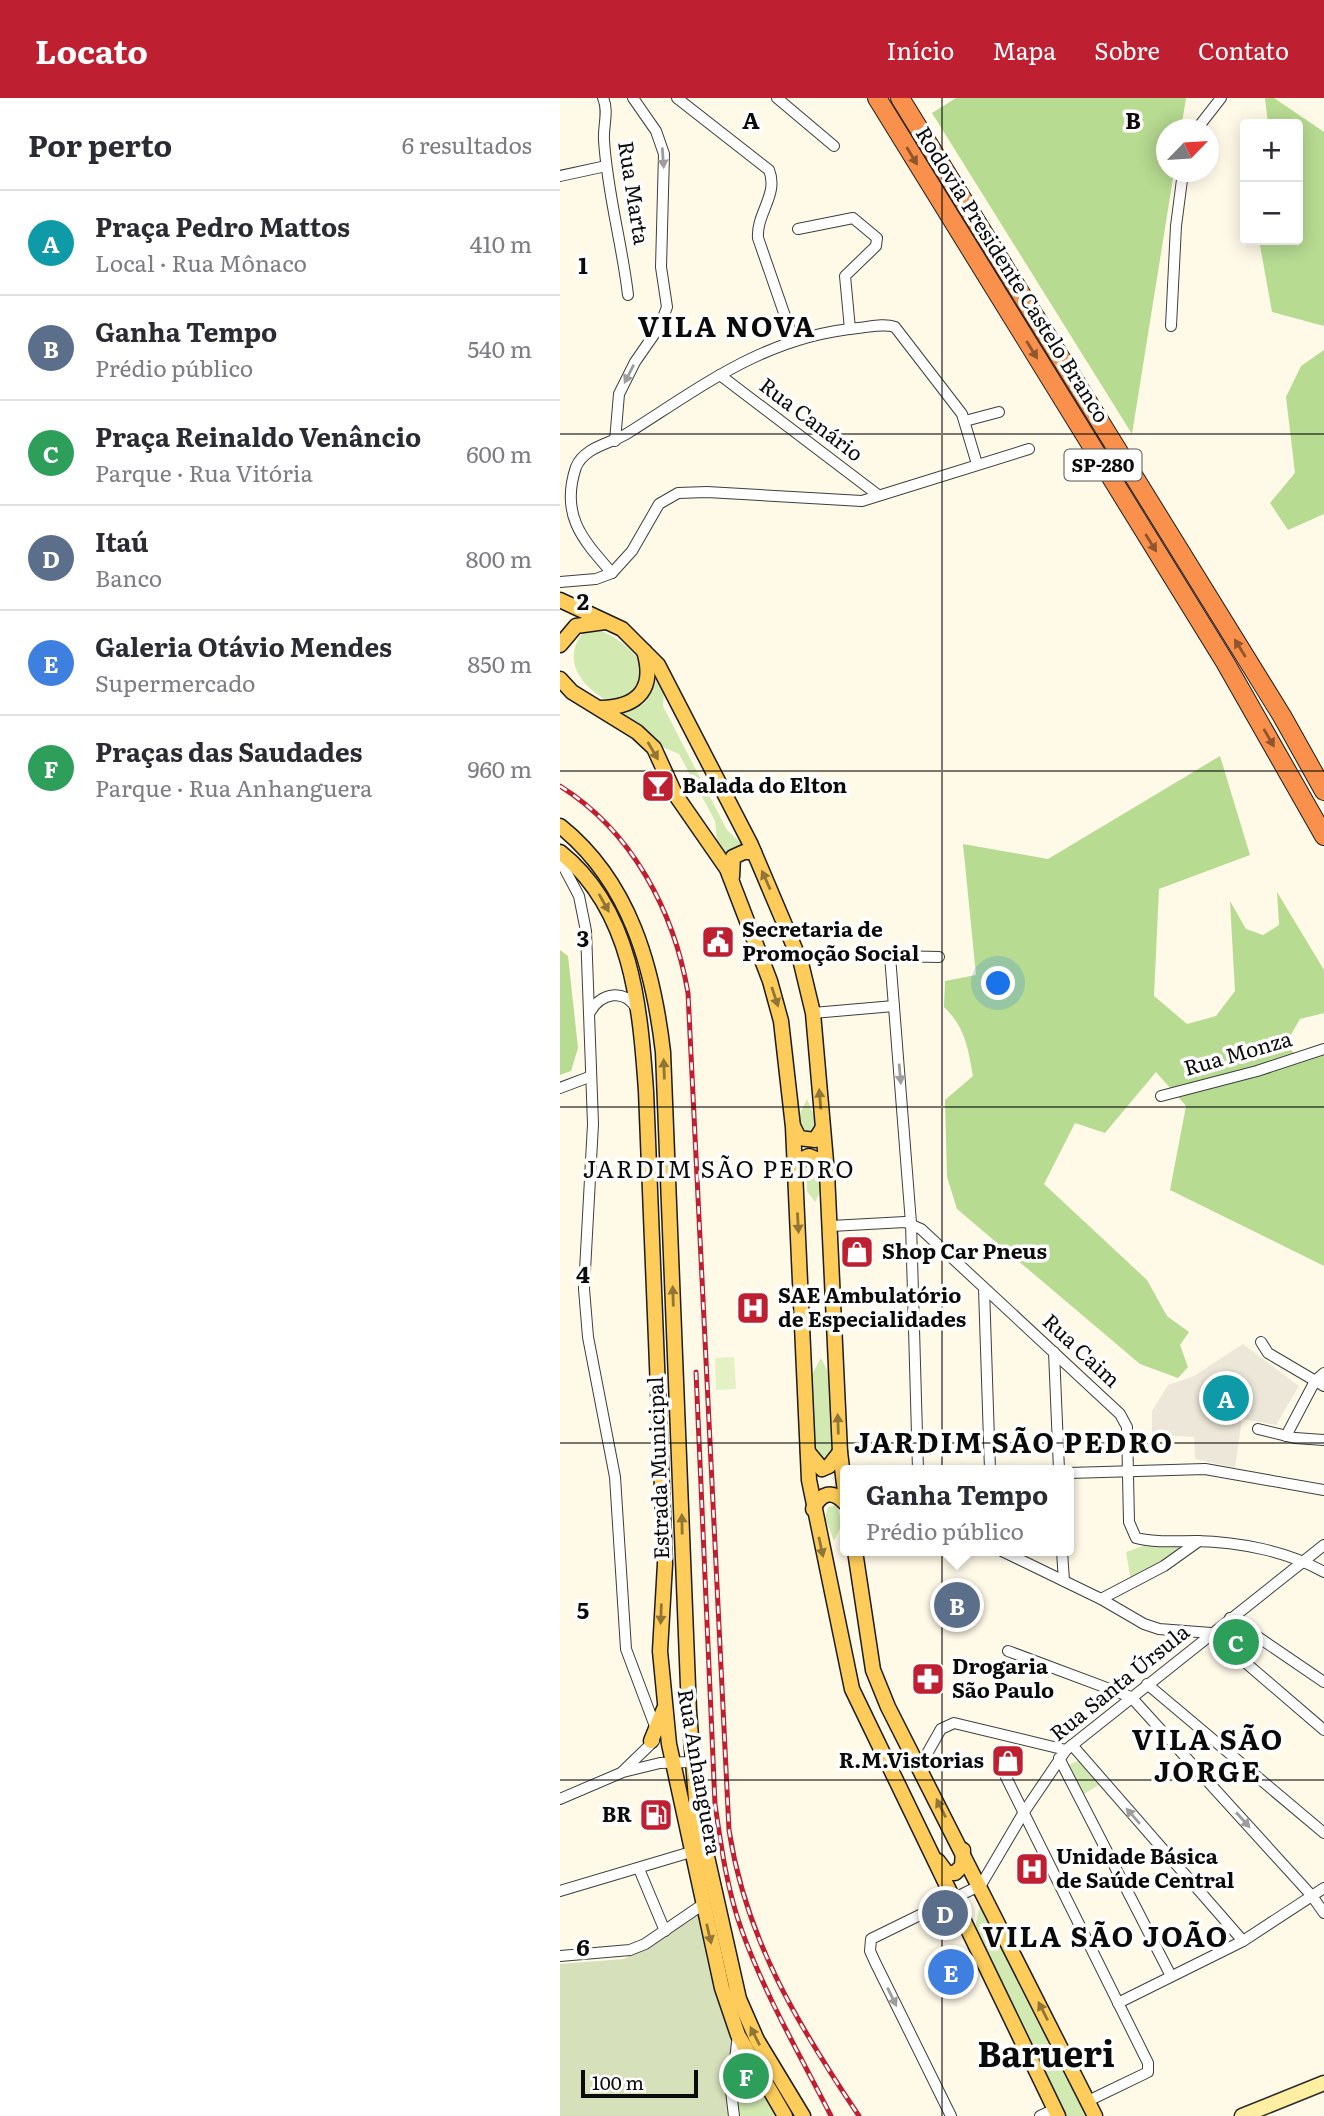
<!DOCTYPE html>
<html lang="pt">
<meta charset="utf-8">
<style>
:root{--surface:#fff;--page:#f2f2f3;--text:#2b2b33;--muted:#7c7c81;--line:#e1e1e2;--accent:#be1f31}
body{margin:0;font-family:Literata,serif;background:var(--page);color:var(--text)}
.controls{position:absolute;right:21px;top:21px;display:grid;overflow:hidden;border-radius:7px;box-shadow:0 4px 18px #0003}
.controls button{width:63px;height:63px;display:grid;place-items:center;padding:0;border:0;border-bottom:2px solid var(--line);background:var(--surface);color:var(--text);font:35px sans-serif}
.compass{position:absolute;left:596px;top:21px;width:63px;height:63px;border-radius:50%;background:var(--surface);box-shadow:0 4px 18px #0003;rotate:65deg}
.scale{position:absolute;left:21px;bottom:18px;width:117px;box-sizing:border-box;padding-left:7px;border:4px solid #0b0b0b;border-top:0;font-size:19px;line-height:24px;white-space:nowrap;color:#0b0b0b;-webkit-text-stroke:5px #fff;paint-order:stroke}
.you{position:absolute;left:439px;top:886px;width:24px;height:24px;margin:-18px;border:5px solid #fff;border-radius:50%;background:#1a73e8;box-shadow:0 0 0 10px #1a73e833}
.badge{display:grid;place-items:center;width:46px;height:46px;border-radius:50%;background:var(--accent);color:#fff;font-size:23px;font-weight:700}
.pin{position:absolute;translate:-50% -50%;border:4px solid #fff;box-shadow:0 2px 7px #0006}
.popup{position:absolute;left:280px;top:1367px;width:234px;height:91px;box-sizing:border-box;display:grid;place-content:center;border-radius:7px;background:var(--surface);filter:drop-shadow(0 2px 5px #0005);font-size:23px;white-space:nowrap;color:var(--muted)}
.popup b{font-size:26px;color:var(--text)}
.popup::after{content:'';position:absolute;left:50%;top:100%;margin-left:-14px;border:14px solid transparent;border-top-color:var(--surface)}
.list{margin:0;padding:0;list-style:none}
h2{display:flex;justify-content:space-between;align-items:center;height:91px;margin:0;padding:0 28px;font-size:30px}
h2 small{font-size:23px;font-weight:400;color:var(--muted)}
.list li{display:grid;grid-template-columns:46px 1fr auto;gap:21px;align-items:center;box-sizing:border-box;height:105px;padding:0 28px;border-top:2px solid var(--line)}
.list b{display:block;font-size:26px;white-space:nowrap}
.list p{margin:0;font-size:23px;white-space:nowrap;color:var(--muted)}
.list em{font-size:23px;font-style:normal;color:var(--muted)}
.map{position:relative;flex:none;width:764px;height:2018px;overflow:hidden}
header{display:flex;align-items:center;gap:42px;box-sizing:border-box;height:98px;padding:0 35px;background:var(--accent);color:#fff}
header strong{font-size:33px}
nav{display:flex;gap:38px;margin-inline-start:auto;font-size:24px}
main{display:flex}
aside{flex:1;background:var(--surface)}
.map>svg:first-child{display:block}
.green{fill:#d2eab2}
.forest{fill:#b6db91}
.cemetery{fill:#d6e0ba}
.pitch{fill:#e4f1c4}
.plaza{fill:#ede7d9}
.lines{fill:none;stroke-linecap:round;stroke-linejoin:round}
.street-casing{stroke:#3e3e3e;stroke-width:12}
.secondary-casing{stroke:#2d2d2d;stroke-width:17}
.primary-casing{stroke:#1c1c1c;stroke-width:17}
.highway-casing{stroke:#1c1c1c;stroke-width:20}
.street{stroke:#fff;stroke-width:10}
.secondary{stroke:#ffefa3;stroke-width:14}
.primary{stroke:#fdcc5a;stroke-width:14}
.highway{stroke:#f9914c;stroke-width:18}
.rail-casing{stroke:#be1f31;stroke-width:5}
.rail{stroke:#fff;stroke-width:2.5;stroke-dasharray:8;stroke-linecap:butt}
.oneway{fill:#8e552f}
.oneway2{fill:#9d9d9d}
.oneway3{fill:#907536}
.grid{fill:none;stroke:#0b0b0b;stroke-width:2;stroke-opacity:0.55}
.labels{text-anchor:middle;stroke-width:7;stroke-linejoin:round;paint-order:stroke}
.shield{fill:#fff;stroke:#545454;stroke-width:2}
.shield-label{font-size:19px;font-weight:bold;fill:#0b0b0b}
.street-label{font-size:21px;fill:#0b0b0b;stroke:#fff}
.poi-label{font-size:21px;font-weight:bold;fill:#0b0b0b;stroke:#fff;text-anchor:start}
.quarter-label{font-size:24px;letter-spacing:2px;fill:#0b0b0b;stroke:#fff}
.district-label{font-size:28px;font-weight:bold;letter-spacing:2px;fill:#0b0b0b;stroke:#fff}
.town-label{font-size:35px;font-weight:bold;fill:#0b0b0b;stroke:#fff}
.grid-label{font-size:23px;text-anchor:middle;font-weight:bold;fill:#0b0b0b;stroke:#fff;stroke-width:7;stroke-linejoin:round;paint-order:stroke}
</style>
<header>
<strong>Locato</strong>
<nav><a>Início</a><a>Mapa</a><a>Sobre</a><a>Contato</a></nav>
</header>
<main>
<aside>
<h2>Por perto<small>6 resultados</small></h2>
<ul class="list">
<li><span class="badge" style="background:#0f9aa8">A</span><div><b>Praça Pedro Mattos</b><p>Local · Rua Mônaco</p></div><em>410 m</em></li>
<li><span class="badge" style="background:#5c6f8a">B</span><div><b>Ganha Tempo</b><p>Prédio público</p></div><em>540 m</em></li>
<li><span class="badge" style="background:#2e9e5b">C</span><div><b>Praça Reinaldo Venâncio</b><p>Parque · Rua Vitória</p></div><em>600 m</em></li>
<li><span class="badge" style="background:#5c6f8a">D</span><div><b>Itaú</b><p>Banco</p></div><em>800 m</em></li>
<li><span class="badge" style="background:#3f7fe0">E</span><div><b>Galeria Otávio Mendes</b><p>Supermercado</p></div><em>850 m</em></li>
<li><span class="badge" style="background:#2e9e5b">F</span><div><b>Praças das Saudades</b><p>Parque · Rua Anhanguera</p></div><em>960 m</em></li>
</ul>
</aside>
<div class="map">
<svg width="764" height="2018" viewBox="0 0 764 2018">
<rect width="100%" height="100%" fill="#fff9e8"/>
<g class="green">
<path d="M30,527c21,10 41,20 52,41 -5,27 -7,28 -33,36 -35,-20 -49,-49 -19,-77z"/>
<polygon points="97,582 104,593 103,608 167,732 184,748 167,759 157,743 155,723 119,656 98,647 87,634 61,617 85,605"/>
<polygon points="247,1001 255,1020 254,1038 241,1034 238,1019"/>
<path d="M249,1069l6,1c7,12 8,21 0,34l-8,-11 -1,-20z"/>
<polygon points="261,1260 270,1278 272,1352 262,1362 253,1352 249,1282"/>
<polygon points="277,1407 282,1426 274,1443 265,1420 268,1409"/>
<polygon points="586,1447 624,1448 626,1449 571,1483 566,1454"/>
<polygon points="520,1662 540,1686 521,1698 506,1668"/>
<polygon points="423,1809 526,2018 505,2018 415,1831 419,1811"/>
<polygon points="180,1955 217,2018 179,2018 175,2002"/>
</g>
<g class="forest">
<polygon points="396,0 626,0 621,31 606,32 606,74 614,74 572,336 372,15"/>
<polygon points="705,0 714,0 764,34 764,228 712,214 699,142 738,142 738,26 708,26"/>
<polygon points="764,252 764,416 728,432 710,405 735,375 726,299 741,268"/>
<path d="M660,658l30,99 -91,34 -5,107 33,28 29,-8 19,-25 -5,-90 16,28 17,6 16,-10 -2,-33 47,78v43l-24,6 -15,26 14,12 25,-4v213l-154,-76 16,-84 -30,-34 -51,61 -30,-10 -31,61 103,96 20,36 22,16 -9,13 8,22 -10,11 -38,-14 -183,-155 -10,-32 -2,-77 28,-24c-5,-28 -8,-49 -29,-69l1,-26 31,-6 -13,-131 85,15z"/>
<polygon points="0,852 8,858 18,950 11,973 0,977"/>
</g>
<polygon class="cemetery" points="140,1812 174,1937 169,2018 0,2018 0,1866 64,1861 110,1834"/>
<polygon class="pitch" points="174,1259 176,1291 156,1292 155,1260"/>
<polygon class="plaza" points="683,1246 739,1288 716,1327 682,1321 675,1370 635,1361 634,1339 592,1337 592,1313 608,1287 634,1278"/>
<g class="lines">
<defs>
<g id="street">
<path d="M43,0c6,13 0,28 1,42 3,52 18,103 24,155"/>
<path d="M117,0l92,72c10,24 -13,44 -11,68l35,101"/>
<polyline points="217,0 274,48"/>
<polyline points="636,32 661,0"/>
<polyline points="0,78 46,68"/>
<polyline points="238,131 293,120 317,140 316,148 285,178 290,231"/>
<polyline points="611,228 616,128 623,74"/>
<polyline points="160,277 318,397"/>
<polyline points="405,323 439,314"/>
<polyline points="55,343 59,296 75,264 100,228 107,209 101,169 104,56 96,33 73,0"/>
<path d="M52,475c-30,-34 -52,-58 -36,-106 9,-21 35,-23 52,-34 76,-48 137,-96 230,-105 11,-1 26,-5 37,-1l67,87 15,50"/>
<polyline points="0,484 36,481 52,475 72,453 99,406 118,395 147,394 302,403 469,351"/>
<polyline points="0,762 19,798 26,833 33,1026 24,1191 28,1239 55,1379 66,1551 96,1631"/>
<path d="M30,914c11,-19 34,-24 46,-4"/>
<polyline points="253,915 334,908"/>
<polyline points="0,990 29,979"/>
<polyline points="601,998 697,973 764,951"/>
<path d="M271,1128l74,-4 16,7 199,185 7,13 2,95 7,16c19,5 41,3 60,3 43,1 91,10 128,31"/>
<polyline points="424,1191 430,1372"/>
<polyline points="701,1244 708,1255 764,1288"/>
<polyline points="494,1254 499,1372"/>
<polyline points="698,1331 735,1340 764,1342"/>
<polyline points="726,1338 755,1283 764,1275"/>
<polyline points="358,1372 351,1125 330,858 379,859"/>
<polyline points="509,1375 645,1371 764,1392"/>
<polyline points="442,1453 541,1501 584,1526 599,1531 651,1535 764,1632"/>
<polyline points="502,1453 504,1483"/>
<polyline points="541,1501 604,1468 639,1443"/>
<polyline points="670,1520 764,1584"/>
<polyline points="448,1553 571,1599 752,1798 764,1815"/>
<polyline points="587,1586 764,1735"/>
<polyline points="512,1647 683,1843"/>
<polyline points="499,1660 611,1878"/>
<polyline points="360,1668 381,1631 394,1625 506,1652"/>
<polyline points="63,1673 94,1643"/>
<polyline points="446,1679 588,1965 588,1974 584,1976 528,2003"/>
<polyline points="0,1701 63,1674 100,1665 131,1664"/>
<polyline points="79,1771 105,1833"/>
<polyline points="0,1793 131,1754"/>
<polyline points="0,1858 70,1852 85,1846 142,1807"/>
<polyline points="558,1905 683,1843 764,1790"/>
<polyline points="174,2018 171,1993 178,1937"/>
<polyline points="391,2018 315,1864 310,1853 311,1841 421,1787 464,1714 506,1652 764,1447"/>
<polyline points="480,2018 495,2011"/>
</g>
<polyline id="secondary" points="682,2018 764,1985"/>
<g id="primary">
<polyline points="0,502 62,531 98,567 191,747 241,865 253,915 267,1075 280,1354 285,1394"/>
<polyline points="0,547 16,528 45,524"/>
<polyline points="0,581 12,594 77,634 94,650 115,696 167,771 210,883 221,923 233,1029 249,1382 292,1591 498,2018"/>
<path d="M41,610c39,-1 54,-21 43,-57"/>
<path d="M0,728c70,56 93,141 103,226l26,659 8,101 42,187 18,41 46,76"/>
<path d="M0,754c72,57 80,154 86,239l19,473 -5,87 9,93 53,244 16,47 47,81"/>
<polyline points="172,779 173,759 184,754 194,754"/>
<polyline points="234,1030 239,1040 255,1042 262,1031"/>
<polyline points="235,1076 240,1062 249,1058 261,1063 267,1074"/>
<polyline points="248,1354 262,1371 269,1368 280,1354"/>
<path d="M253,1411c8,-16 19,-20 32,-6"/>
<polyline points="295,1453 313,1572 328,1609 535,2018"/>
<polyline points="91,1643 104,1611"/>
<polyline points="378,1763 387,1775 395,1775 402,1768 403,1752"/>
</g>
<g id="highway">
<polyline points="317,0 665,564 764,738"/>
<polyline points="340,0 722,618 764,693"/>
</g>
</defs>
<use href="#street" class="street-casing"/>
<use href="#secondary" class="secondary-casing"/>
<use href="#primary" class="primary-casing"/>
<use href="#highway" class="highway-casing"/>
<use href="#street" class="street"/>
<use href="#secondary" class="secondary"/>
<use href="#primary" class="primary"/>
<use href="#highway" class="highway"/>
<defs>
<g id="rail">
<path d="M0,688c72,45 114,125 128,207l41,837c17,110 69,195 130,286"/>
<path d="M136,1274l19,432c6,42 12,86 27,127 23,64 58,124 89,185"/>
</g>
</defs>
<use href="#rail" class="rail-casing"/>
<use href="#rail" class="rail"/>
</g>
<defs><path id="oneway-solid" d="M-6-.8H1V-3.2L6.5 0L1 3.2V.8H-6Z" transform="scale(1.75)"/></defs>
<g class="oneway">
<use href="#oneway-solid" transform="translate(352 58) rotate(59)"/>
<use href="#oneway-solid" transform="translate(472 252) rotate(58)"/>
<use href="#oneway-solid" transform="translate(591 445) rotate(58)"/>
<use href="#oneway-solid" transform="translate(680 550) rotate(-122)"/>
<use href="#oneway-solid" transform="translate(709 640) rotate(60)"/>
</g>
<g class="oneway2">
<use href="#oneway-solid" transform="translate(103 60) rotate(86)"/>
<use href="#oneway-solid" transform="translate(69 276) rotate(117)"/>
<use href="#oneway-solid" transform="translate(340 976) rotate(85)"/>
<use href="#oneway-solid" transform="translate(573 1718) rotate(-131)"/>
<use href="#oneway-solid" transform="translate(683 1722) rotate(48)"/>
<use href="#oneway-solid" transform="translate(332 1899) rotate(64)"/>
</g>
<g class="oneway3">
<use href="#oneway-solid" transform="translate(93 653) rotate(60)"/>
<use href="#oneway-solid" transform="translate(206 782) rotate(-114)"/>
<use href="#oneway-solid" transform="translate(44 805) rotate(61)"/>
<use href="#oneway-solid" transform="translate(215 899) rotate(72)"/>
<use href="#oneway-solid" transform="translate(104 971) rotate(-92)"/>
<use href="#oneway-solid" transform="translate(260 1001) rotate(-95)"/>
<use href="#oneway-solid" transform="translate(238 1125) rotate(87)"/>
<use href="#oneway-solid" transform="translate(113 1198) rotate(-92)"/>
<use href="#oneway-solid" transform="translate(278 1326) rotate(-92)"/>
<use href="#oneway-solid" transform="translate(122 1426) rotate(-91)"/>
<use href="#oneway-solid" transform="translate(261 1449) rotate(78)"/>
<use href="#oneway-solid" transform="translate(101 1516) rotate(92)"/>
<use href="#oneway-solid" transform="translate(381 1710) rotate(-117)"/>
<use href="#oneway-solid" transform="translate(149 1836) rotate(77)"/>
<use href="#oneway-solid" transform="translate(483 1913) rotate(-117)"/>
<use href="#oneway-solid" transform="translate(195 1938) rotate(-117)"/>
</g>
<path class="grid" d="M382,0v2018M0,336h764M0,673h764M0,1009h764M0,1345h764M0,1682h764"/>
<defs>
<symbol id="bar-square" viewBox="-11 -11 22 22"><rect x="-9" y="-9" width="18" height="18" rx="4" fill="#be1f31" stroke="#fff"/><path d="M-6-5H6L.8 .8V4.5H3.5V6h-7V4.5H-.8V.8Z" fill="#fff"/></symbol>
<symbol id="civic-square" viewBox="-11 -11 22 22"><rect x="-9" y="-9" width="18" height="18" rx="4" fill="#be1f31" stroke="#fff"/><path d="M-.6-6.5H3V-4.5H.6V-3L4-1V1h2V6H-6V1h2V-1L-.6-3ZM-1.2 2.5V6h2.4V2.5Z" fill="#fff"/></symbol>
<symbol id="shop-square" viewBox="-11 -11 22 22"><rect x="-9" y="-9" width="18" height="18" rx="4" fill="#be1f31" stroke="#fff"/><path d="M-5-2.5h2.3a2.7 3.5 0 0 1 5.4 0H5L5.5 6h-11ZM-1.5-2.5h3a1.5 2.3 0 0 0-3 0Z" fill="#fff"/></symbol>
<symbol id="hospital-square" viewBox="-11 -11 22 22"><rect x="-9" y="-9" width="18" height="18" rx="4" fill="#be1f31" stroke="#fff"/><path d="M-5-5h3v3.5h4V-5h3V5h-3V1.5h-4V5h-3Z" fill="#fff"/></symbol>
<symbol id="pharmacy-square" viewBox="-11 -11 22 22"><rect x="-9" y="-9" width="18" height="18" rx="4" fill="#be1f31" stroke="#fff"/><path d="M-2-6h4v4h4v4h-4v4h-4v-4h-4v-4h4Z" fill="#fff"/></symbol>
<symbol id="fuel-square" viewBox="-11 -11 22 22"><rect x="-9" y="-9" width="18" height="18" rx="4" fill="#be1f31" stroke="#fff"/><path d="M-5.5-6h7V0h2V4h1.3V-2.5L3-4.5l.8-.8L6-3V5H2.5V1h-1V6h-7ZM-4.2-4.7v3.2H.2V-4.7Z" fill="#fff"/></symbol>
</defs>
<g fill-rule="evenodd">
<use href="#bar-square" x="79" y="669" width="38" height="38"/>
<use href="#civic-square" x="139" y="825" width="38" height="38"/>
<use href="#shop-square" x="278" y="1135" width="38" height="38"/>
<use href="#hospital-square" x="174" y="1191" width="38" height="38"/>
<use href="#pharmacy-square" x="349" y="1562" width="38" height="38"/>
<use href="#shop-square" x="429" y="1644" width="38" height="38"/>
<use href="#fuel-square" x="77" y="1698" width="38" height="38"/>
<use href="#hospital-square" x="453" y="1752" width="38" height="38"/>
</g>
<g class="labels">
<rect class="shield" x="504.5" y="351.5" width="77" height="31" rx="5"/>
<g class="shield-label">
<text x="543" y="374">SP-280</text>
</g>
<g class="street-label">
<text transform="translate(73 95) rotate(81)" y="7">Rua Marta</text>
<text transform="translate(452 177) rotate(58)" y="7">Rodovia Presidente Castelo Branco</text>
<text transform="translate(251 322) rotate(37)" y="7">Rua Canário</text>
<text transform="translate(678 956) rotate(-16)" y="7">Rua Monza</text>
<text transform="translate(521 1253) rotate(43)" y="7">Rua Caim</text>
<text transform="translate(99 1370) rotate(-92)" y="7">Estrada Municipal</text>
<text transform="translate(560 1585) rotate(-39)" y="7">Rua Santa Úrsula</text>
<text transform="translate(139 1674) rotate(80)" y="7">Rua Anhanguera</text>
</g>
<g class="poi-label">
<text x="122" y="695">Balada do Elton</text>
<text x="182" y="839">Secretaria de<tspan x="182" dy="24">Promoção Social</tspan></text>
<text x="322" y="1161">Shop Car Pneus</text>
<text x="218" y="1205">SAE Ambulatório<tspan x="218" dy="24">de Especialidades</tspan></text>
<text x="392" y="1576">Drogaria<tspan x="392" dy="24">São Paulo</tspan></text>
<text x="424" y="1670" text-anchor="end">R.M.Vistorias</text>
<text x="72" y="1724" text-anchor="end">BR</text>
<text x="496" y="1766">Unidade Básica<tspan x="496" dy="24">de Saúde Central</tspan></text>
</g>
<g class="quarter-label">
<text x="159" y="1080">JARDIM SÃO PEDRO</text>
</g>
<g class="district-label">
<text x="167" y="239">VILA NOVA</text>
<text x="454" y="1355">JARDIM SÃO PEDRO</text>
<text x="648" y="1652">VILA SÃO<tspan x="648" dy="32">JORGE</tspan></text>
<text x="546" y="1849">VILA SÃO JOÃO</text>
</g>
<g class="town-label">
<text x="486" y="1969">Barueri</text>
</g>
</g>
<g class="grid-label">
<text x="191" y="31">A</text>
<text x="573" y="31">B</text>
<text x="23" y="176">1</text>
<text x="23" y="512">2</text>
<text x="23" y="849">3</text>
<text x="23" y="1185">4</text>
<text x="23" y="1521">5</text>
<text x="23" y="1858">6</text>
</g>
</svg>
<div class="controls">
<button>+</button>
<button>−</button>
</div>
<svg class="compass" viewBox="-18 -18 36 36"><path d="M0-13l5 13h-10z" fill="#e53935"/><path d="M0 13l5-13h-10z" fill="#7c7c81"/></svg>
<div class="scale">100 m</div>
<div class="you"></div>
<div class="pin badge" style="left:666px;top:1300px;background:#0f9aa8">A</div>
<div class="pin badge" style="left:397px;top:1507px;background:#5c6f8a">B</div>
<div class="popup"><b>Ganha Tempo</b>Prédio público</div>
<div class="pin badge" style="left:676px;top:1544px;background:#2e9e5b">C</div>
<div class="pin badge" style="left:385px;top:1815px;background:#5c6f8a">D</div>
<div class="pin badge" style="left:391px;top:1874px;background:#3f7fe0">E</div>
<div class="pin badge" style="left:186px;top:1978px;background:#2e9e5b">F</div>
</div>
</main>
